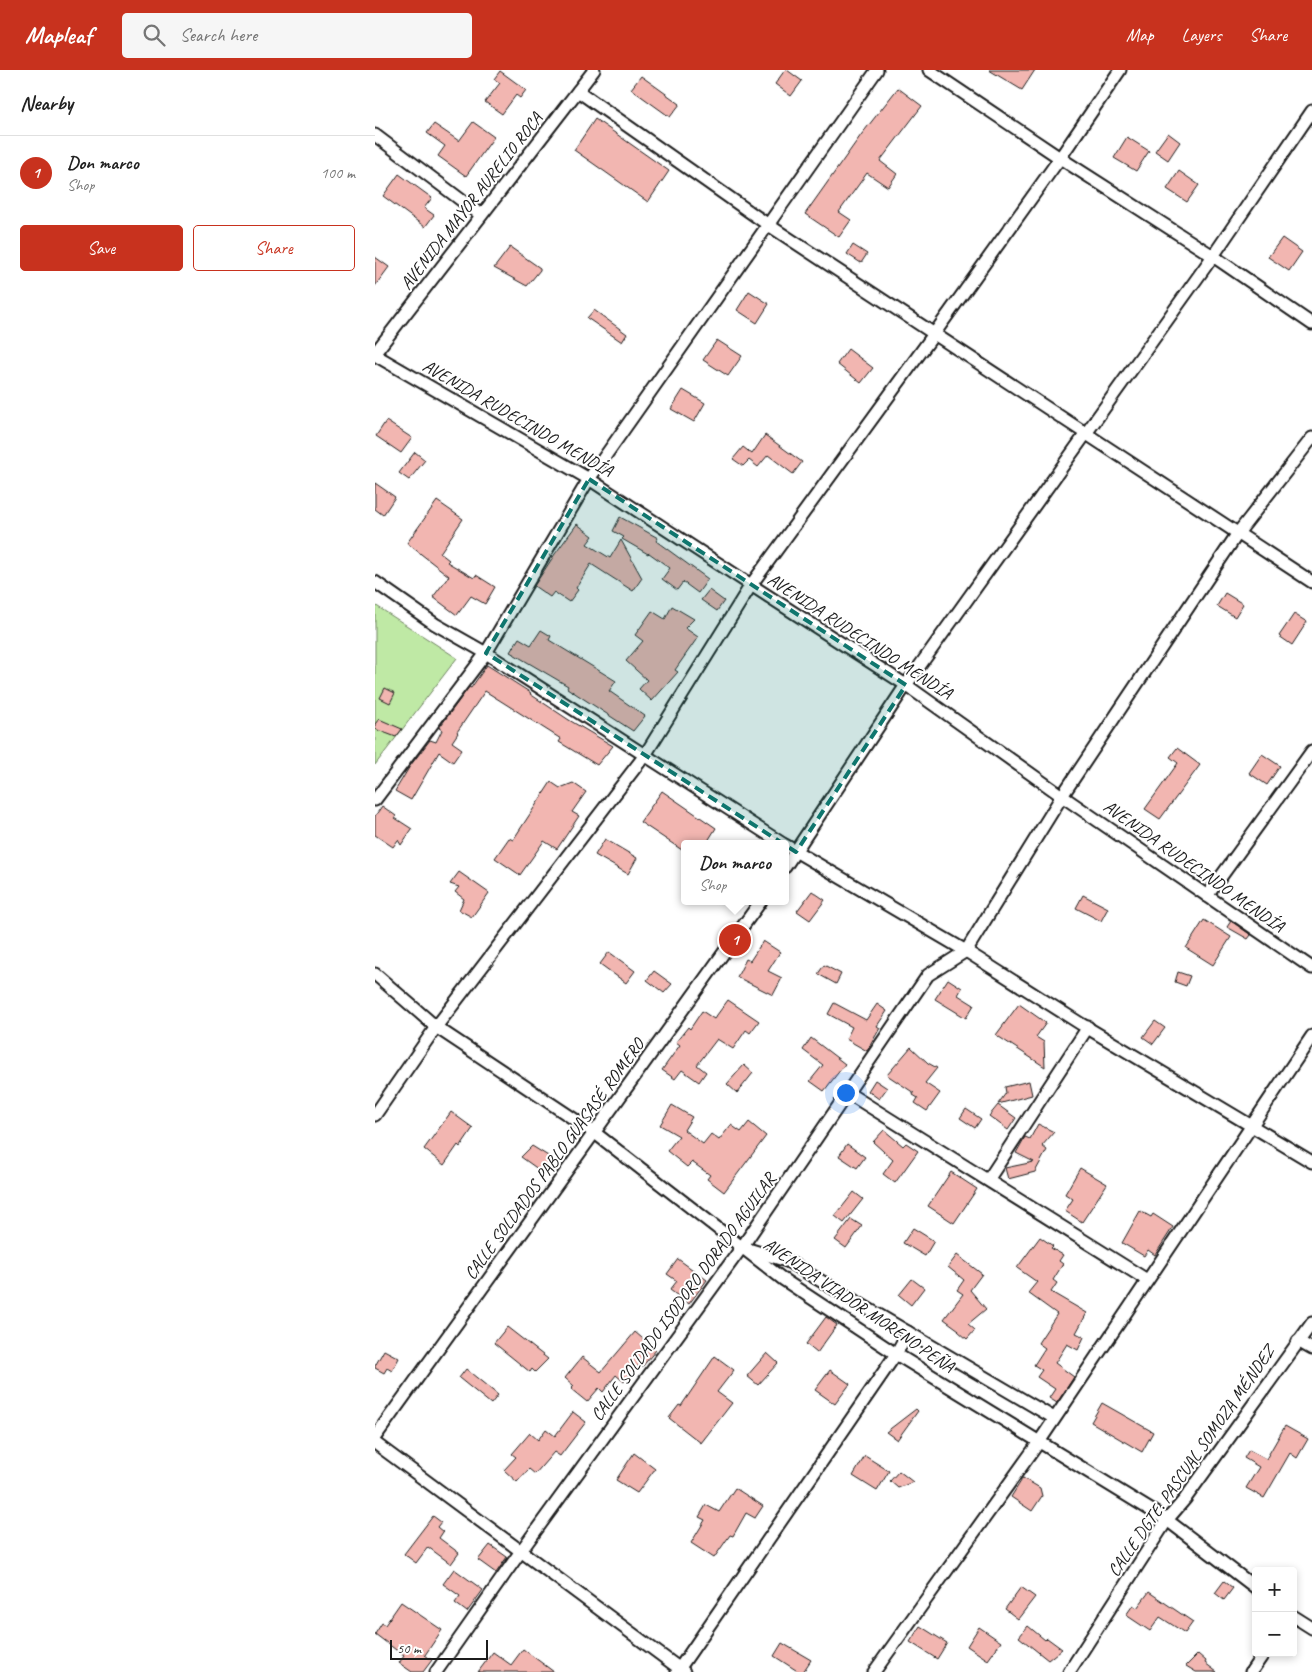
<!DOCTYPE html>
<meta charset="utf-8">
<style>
:root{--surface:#fff;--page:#f6f6f6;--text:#222;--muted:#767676;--line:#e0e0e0;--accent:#c8321e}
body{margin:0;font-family:Caveat,sans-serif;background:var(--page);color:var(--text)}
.controls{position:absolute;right:15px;bottom:15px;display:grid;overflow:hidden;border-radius:5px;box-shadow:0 2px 8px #0003}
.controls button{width:45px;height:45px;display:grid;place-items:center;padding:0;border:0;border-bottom:1px solid var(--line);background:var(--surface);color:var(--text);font:25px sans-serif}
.scale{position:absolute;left:15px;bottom:12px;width:98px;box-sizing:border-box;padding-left:5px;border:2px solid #1c1c1c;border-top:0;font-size:14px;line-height:18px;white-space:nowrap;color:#1c1c1c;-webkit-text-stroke:4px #fff;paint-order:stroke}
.you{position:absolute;left:470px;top:1022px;width:18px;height:18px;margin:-12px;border:4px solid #fff;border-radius:50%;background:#1a73e8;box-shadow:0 0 0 8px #1a73e833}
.badge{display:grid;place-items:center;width:32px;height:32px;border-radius:50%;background:var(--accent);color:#fff;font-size:16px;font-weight:700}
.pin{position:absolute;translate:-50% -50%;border:2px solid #fff;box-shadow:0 1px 5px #0006}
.popup{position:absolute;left:306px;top:770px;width:108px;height:65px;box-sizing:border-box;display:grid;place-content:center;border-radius:5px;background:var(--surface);filter:drop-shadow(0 1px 4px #0005);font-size:16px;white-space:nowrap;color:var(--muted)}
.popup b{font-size:19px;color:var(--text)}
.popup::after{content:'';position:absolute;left:50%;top:100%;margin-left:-10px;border:10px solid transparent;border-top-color:var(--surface)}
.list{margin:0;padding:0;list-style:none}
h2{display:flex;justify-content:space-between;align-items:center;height:65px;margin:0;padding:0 20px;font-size:21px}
h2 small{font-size:16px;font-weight:400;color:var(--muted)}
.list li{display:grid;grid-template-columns:32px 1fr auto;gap:15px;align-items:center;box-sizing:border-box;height:75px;padding:0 20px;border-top:1px solid var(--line)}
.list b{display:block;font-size:19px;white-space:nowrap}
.list p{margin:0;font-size:16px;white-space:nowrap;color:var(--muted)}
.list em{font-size:16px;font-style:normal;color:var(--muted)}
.actions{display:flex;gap:10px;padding:15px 20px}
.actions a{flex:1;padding:11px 0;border:1px solid var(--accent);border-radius:5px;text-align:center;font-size:18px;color:var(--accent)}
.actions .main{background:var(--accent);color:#fff}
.icon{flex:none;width:28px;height:28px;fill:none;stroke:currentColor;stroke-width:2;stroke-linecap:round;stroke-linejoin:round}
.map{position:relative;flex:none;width:937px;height:1602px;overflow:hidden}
header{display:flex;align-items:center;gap:30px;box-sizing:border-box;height:70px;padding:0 25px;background:var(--accent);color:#fff}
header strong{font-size:24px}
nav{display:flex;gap:28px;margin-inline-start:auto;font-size:18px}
.search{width:350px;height:45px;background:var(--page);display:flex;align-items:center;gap:12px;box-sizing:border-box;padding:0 18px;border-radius:5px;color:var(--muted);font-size:19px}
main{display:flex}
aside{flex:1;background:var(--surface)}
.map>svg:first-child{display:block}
.green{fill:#bfe9a5;stroke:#6e8260}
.building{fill:#f2b6b1;stroke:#1c1c1c}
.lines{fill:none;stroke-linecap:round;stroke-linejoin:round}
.minor-casing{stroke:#1c1c1c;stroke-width:15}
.minor{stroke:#fff;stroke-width:11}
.marked{fill:#0f766e;fill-opacity:0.2;stroke:#0f766e;stroke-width:4;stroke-dasharray:10 6;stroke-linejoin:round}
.labels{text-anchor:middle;stroke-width:4;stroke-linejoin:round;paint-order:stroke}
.street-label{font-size:18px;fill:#1c1c1c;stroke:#fff}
</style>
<header>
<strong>Mapleaf</strong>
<div class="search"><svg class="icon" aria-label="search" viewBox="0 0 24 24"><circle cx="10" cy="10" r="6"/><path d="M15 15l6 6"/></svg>Search here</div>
<nav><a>Map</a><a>Layers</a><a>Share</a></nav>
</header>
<main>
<aside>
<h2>Nearby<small></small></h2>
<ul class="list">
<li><span class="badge">1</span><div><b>Don marco</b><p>Shop</p></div><em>100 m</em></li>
</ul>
<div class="actions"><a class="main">Save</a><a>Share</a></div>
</aside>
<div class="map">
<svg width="937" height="1602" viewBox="0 0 937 1602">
<rect width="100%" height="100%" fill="#fff"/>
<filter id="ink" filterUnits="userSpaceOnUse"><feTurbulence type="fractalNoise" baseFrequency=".02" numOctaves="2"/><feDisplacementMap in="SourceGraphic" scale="10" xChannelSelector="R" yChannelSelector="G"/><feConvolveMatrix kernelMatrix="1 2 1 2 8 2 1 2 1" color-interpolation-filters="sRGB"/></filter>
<g filter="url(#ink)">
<polygon class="green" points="0,535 82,588 0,695"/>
<g class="building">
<polygon points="410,0 412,0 427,11 416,26 400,14"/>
<polygon points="614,0 660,0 647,20"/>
<polygon points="125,1 151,20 145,28 141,25 127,44 110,32 125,13 119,9"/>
<polygon points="266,6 305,34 295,47 256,19"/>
<polygon points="523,18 547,36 505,91 522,104 513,117 492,103 464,142 476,150 464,167 430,144 486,65"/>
<polygon points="220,49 294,101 273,132 199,80"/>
<polygon points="98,52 119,67 91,106 63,86 70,76 52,63 59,54 84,71"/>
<polygon points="793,63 805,72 793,90 780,81"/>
<polygon points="752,67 774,81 761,101 739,88"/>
<polygon points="804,101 824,115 812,132 792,119"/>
<polygon points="24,104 57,128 49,138 59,145 50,157 8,126"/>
<polygon points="907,168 927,182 914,201 893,187"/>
<polygon points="478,175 492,184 486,193 472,184"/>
<polygon points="135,177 165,198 165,200 152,216 119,198"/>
<polygon points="0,187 14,197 0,216"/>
<polygon points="374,221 394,234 382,253 362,240"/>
<polygon points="219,240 252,264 247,272 212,248"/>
<polygon points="342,270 367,286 353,306 328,290"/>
<polygon points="473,279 498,298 486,313 462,294"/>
<polygon points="308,320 330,333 319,352 296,339"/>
<polygon points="11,351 37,368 26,383 1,366"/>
<polygon points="390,365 427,392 418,404 393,385 383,397 374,390 368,396 358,389 368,377 377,384"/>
<polygon points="40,382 50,390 34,410 24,403"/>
<polygon points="0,413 20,427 8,445 0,439"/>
<polygon points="62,431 88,449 65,483 74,490 72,492 99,508 101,505 120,517 110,534 96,526 82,545 58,527 74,506 32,473"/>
<polygon points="245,447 283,468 281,471 333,509 323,523 308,512 302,520 287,509 295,498 274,483 273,484 247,469 249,467 238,461"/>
<polygon points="202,454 218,466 212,474 235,488 246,470 267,508 258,521 216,494 201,518 203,520 194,532 179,522 175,527 159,516 180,484"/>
<polygon points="334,520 349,531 342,541 326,530"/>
<polygon points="850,523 868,534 860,547 842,536"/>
<polygon points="297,536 319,549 310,558 323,567 300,600 303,602 277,631 264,619 272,610 251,591 268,571 260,565 277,541 290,549"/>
<polygon points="919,544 932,552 917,575 904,566"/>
<polygon points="166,560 176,566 174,570 241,611 234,621 270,646 258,661 192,618 193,616 135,582 144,568 156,575"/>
<polygon points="112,595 156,623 155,624 194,650 238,676 222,695 184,672 186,669 110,621 82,662 83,663 77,672 87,679 78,692 64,682 36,730 20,721 35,696 55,670 61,672 67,660 64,658 94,617 96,618"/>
<polygon points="10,618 20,623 15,633 5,628"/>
<polygon points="4,649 27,659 21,667 0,659 0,654"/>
<polygon points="802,678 825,695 785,749 770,739 803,693 795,687"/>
<polygon points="887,684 905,696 892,715 874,703"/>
<polygon points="176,712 185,718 198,713 211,722 197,742 204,746 182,779 169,771 145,805 120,788 134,768 138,770"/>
<polygon points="287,721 341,758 331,774 310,774 310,782 265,752"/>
<polygon points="7,736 21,746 20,748 37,759 26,775 23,770 18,777 0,765 0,746"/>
<polygon points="230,769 262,788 253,804 220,785"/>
<polygon points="84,802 114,823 97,847 84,840 89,829 80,822 84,817 75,814"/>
<polygon points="437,821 450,830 435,850 422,841"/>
<polygon points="708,825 733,838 726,851 701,838"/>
<polygon points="829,850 856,867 838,895 811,878"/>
<polygon points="856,851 876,865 873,869 852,857"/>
<polygon points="388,871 405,882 393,901 407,908 398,925 362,907 371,889 375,891"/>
<polygon points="234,882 260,901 251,913 225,894"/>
<polygon points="449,895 466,904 461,914 443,904"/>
<polygon points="279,901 297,914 289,923 272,910"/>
<polygon points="803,902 815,906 811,916 800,912"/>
<polygon points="573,909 587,918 583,925 599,935 591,948 560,929"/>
<polygon points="353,930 384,951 375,963 371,960 358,979 342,969 322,995 331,1002 324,1012 307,1000 300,1009 287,1000 305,975 301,972 313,957 315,959 327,941 339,949"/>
<polygon points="459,933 491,950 502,934 512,941 502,956 505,958 492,981 471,969 477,957 453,944"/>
<polygon points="644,934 671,953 661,967 669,972 670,997 621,965"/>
<polygon points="780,951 790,958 778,974 768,967"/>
<polygon points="436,968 470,994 449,1021 435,1011 448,995 428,980"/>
<polygon points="536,977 553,993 562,998 550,1013 565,1023 552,1041 540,1033 543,1028 538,1025 539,1023 512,1005"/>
<polygon points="369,995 378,1003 362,1023 352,1014"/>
<polygon points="500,1010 512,1018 504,1029 493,1021"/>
<polygon points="654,1011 657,1025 623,1034 631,1023 630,1017"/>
<polygon points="297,1035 317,1047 309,1060 328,1074 336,1064 344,1070 356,1055 366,1062 374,1052 391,1066 349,1122 332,1109 335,1105 317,1092 312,1097 292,1081 304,1066 285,1055"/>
<polygon points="623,1035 641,1048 633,1060 614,1046"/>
<polygon points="591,1039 606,1049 600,1058 585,1048"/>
<polygon points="76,1042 98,1058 85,1077 83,1075 69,1095 49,1079"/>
<polygon points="663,1054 679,1062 667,1076 672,1080 660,1102 633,1109 630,1098 659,1092 641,1083 650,1067 655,1069"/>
<polygon points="509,1060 528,1076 531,1073 543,1081 520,1113 508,1104 518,1090 498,1072"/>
<polygon points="472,1074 490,1087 482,1098 464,1086"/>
<polygon points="157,1076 178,1089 167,1102 146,1087"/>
<polygon points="705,1098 732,1114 707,1152 690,1141 698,1129 690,1124"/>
<polygon points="576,1102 602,1119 579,1153 553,1136"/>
<polygon points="479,1122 488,1129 469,1153 460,1146"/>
<polygon points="765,1141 776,1147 778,1144 798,1157 780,1185 773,1180 769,1186 747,1173"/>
<polygon points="476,1149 487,1156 471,1178 460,1170"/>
<polygon points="538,1158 559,1171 550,1186 528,1173"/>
<polygon points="665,1167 678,1176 676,1178 688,1185 684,1191 688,1194 678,1210 682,1213 676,1222 712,1243 701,1263 709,1267 703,1280 692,1274 680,1293 699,1307 682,1333 674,1328 680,1319 662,1307 667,1300 659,1295 670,1278 663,1273 682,1244 653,1223 662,1212 642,1198"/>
<polygon points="582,1185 607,1204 595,1220 611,1239 593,1254 600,1260 592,1269 583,1261 584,1260 569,1249 588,1224 582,1220 589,1210 573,1197"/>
<polygon points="303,1189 332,1210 314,1234 295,1220 302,1211 292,1204"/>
<polygon points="537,1209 549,1218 536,1235 524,1225"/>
<polygon points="451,1247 462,1255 442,1283 431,1274"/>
<polygon points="132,1257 173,1289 160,1302 157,1299 155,1302 119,1273"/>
<polygon points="260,1262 281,1280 267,1297 264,1295 249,1312 241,1305 228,1322 224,1318 212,1332 196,1319 199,1316 190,1308 207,1287 226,1302"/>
<polygon points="9,1280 24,1288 17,1301 12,1298 9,1303 0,1298 0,1296"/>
<polygon points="392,1283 403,1293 383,1315 372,1306"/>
<polygon points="340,1286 359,1300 342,1322 357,1333 326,1373 294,1348 304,1335 306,1336"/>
<polygon points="91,1299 123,1325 116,1334 84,1308"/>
<polygon points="455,1300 475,1314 460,1334 440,1320"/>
<polygon points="727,1333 778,1362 767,1382 716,1352"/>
<polygon points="541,1339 543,1341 522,1370 511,1362"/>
<polygon points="198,1342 211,1352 185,1386 179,1382 160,1404 154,1399 142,1412 129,1400 141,1387 137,1384 155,1363 163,1370 171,1359 180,1366"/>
<polygon points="910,1356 933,1369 922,1388 915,1383 889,1428 871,1418 884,1397 869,1388 874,1380 891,1389"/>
<polygon points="259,1383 280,1399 262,1423 241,1410"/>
<polygon points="490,1386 514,1401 502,1421 478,1406"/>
<polygon points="524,1401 538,1412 523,1418 515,1411"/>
<polygon points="648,1408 665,1418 667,1426 657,1441 636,1427"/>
<polygon points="360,1418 388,1436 380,1448 371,1443 358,1466 355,1465 339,1488 316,1473 330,1450 324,1447 331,1435 344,1442"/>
<polygon points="58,1446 66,1452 62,1457 68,1462 64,1468 84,1483 76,1494 53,1477 41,1493 29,1484"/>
<polygon points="115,1475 132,1487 121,1503 103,1490"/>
<polygon points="79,1499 108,1520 92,1542 80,1533 85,1526 68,1514"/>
<polygon points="849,1511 858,1518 849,1530 840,1523"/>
<polygon points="646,1517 660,1527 643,1549 630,1539"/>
<polygon points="774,1522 818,1552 810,1563 785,1547 775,1561 751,1545 758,1535 762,1538"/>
<polygon points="26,1532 67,1560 50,1585 57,1590 48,1602 37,1602 24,1593 29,1586 0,1564 7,1553 10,1555"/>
<polygon points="545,1556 572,1573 562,1589 535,1572"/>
<polygon points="653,1556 670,1570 672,1568 687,1579 673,1590 644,1567"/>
<polygon points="604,1557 626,1572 613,1590 592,1576"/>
<polygon points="407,1573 436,1590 428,1602 424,1602 399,1586"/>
<polygon points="148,1579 179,1602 103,1602 118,1582 136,1595"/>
<polygon points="823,1584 831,1591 830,1593 842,1602 821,1602 811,1596"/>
</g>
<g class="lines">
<defs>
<g id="minor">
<polyline points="554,0 685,88 838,186 937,254"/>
<polyline points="203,21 392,154 937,512"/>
<polyline points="0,65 106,145"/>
<polyline points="0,283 219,0"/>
<polyline points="0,285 214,409 376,515 531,615 687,726 937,898"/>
<polyline points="0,512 60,554 111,583 408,774"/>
<polyline points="0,730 111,583 214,409 502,0"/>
<polyline points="410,775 591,881 706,954 937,1092"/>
<polyline points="410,797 531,615 838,186 937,41"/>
<polyline points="832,826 937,681"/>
<polyline points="0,904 61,957 220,1063 409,1210 521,1284 792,1450 881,1518"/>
<polyline points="473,1023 772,1210"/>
<polyline points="0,1045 61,957 270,685 376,515 559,264 685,88 745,0"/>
<polyline points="613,1110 713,957"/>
<polyline points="373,1179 412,1191 679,1348"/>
<polyline points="923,1271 937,1279"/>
<polyline points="0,1367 386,831"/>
<polyline points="0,1373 309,1602"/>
<polyline points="918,1546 937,1558"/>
<polyline points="61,1602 146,1481 367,1177 553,905 591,881 687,726 863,463 937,368"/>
<polyline points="302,1602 521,1284 533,1262"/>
<polyline points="499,1602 664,1372 937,966"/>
<polyline points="694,1602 792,1450 810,1429 937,1253"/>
<polyline points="876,1602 889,1583"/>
</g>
</defs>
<use href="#minor" class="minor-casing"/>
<use href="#minor" class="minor"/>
</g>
</g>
<path class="marked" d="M214,409l317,206 -110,167 -310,-199z"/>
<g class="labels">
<g class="street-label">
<text transform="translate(96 131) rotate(-52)" y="6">AVENIDA MAYOR AURELIO ROCA</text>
<text transform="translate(143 348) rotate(30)" y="6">AVENIDA RUDECINDO MENDÍA</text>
<text transform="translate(485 566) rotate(33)" y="6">AVENIDA RUDECINDO MENDÍA</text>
<text transform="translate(819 796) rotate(35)" y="6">AVENIDA RUDECINDO MENDÍA</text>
<text transform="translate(179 1089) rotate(-54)" y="6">CALLE SOLDADOS PABLO GUASASÉ ROMERO</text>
<text transform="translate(308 1227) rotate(-54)" y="6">CALLE SOLDADO ISODORO DORADO AGUILAR</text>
<text transform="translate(484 1235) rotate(34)" y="6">AVENIDA VIADOR MORENO PEÑA</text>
<text transform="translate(816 1391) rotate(-55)" y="6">CALLE DGTE. PASCUAL SOMOZA MÉNDEZ</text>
</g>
</g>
</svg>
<div class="controls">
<button>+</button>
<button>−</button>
</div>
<div class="scale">50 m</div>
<div class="you"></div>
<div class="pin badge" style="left:360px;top:870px">1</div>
<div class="popup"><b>Don marco</b>Shop</div>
</div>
</main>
